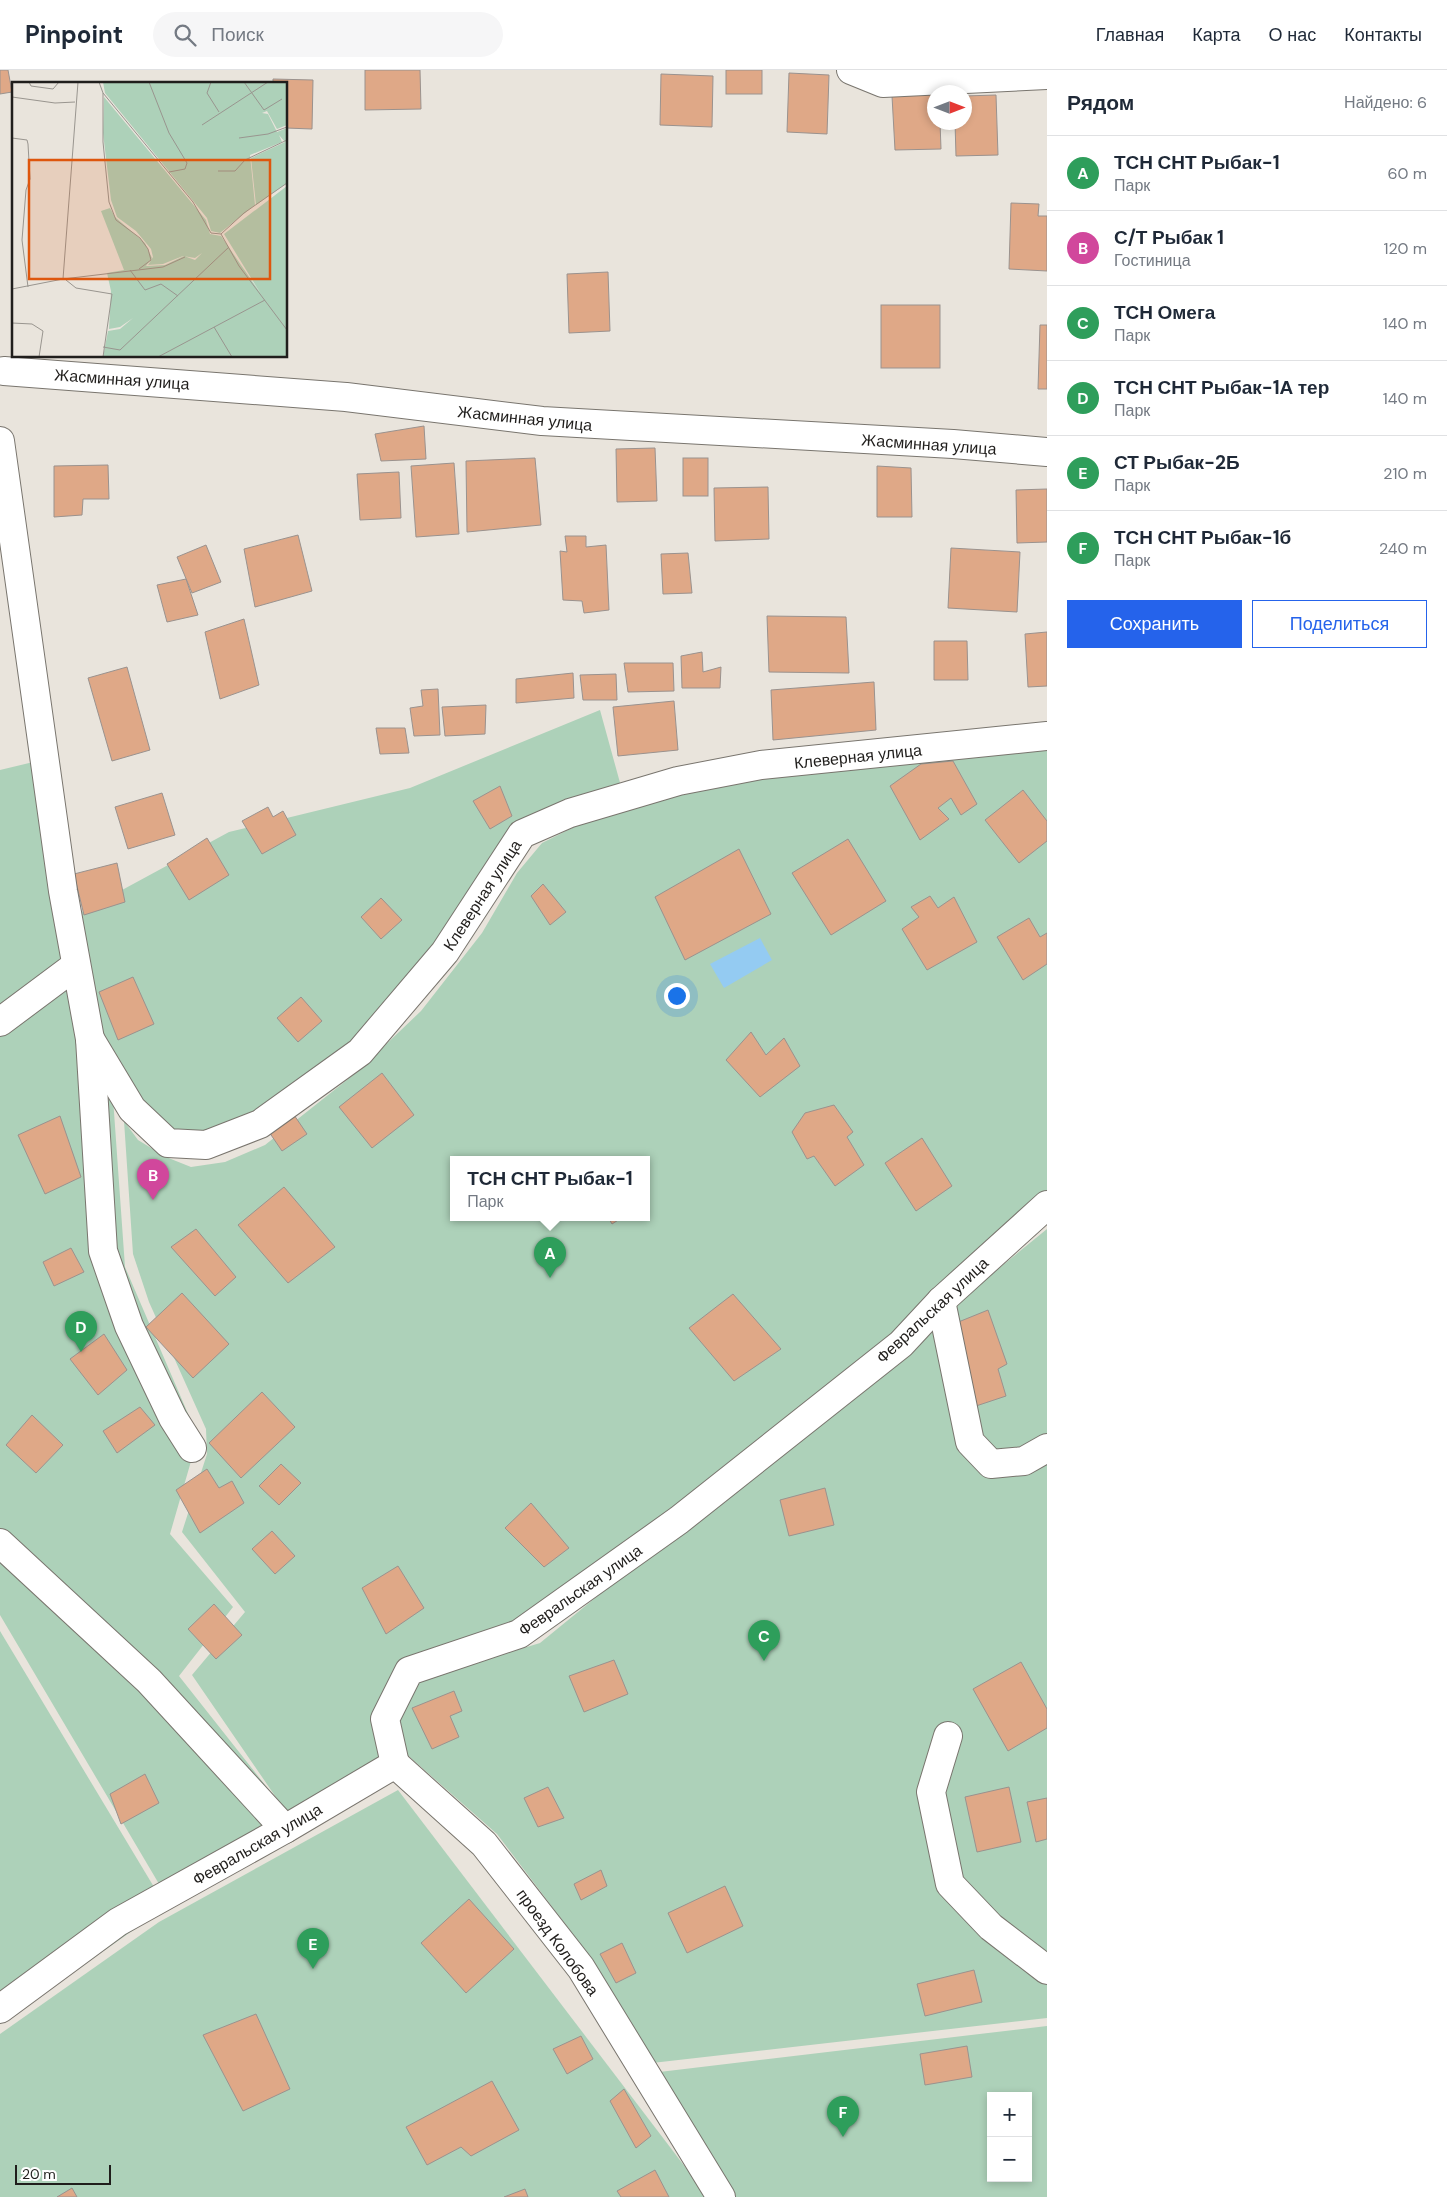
<!DOCTYPE html>
<html lang="ru">
<meta charset="utf-8">
<style>
:root{--surface:#fff;--page:#f6f6f7;--text:#1f2937;--muted:#747a83;--line:#e0e1e3;--accent:#2563eb}
body{margin:0;font-family:"DM Sans",sans-serif;background:var(--page);color:var(--text)}
.controls{position:absolute;right:15px;bottom:15px;display:grid;overflow:hidden;border-radius:0px;box-shadow:0 2px 8px #0003}
.controls button{width:45px;height:45px;display:grid;place-items:center;padding:0;border:0;border-bottom:1px solid var(--line);background:var(--surface);color:var(--text);font:25px sans-serif}
.compass{position:absolute;left:927px;top:15px;width:45px;height:45px;border-radius:50%;background:var(--surface);box-shadow:0 2px 8px #0003;rotate:90deg}
.scale{position:absolute;left:15px;bottom:12px;width:96px;box-sizing:border-box;padding-left:5px;border:2px solid #201e1c;border-top:0;font-size:14px;line-height:18px;white-space:nowrap;color:#201e1c;-webkit-text-stroke:4px #fff;paint-order:stroke}
.you{position:absolute;left:676px;top:925px;width:18px;height:18px;margin:-12px;border:4px solid #fff;border-radius:50%;background:#1a73e8;box-shadow:0 0 0 8px #1a73e833}
.badge{display:grid;place-items:center;width:32px;height:32px;border-radius:50%;background:var(--accent);color:#fff;font-size:16px;font-weight:700}
.pin{position:absolute;translate:-50% -41px;filter:drop-shadow(0 1px 2px #0008)}
.pin::after{content:'';position:absolute;top:26px;width:18px;height:15px;background:inherit;clip-path:polygon(0 0,100% 0,50% 100%)}
.popup{position:absolute;left:450px;top:1086px;width:200px;height:65px;box-sizing:border-box;display:grid;place-content:center;border-radius:0px;background:var(--surface);filter:drop-shadow(0 1px 4px #0005);font-size:16px;white-space:nowrap;color:var(--muted)}
.popup b{font-size:19px;color:var(--text)}
.popup::after{content:'';position:absolute;left:50%;top:100%;margin-left:-10px;border:10px solid transparent;border-top-color:var(--surface)}
.list{margin:0;padding:0;list-style:none}
h2{display:flex;justify-content:space-between;align-items:center;height:65px;margin:0;padding:0 20px;font-size:21px}
h2 small{font-size:16px;font-weight:400;color:var(--muted)}
.list li{display:grid;grid-template-columns:32px 1fr auto;gap:15px;align-items:center;box-sizing:border-box;height:75px;padding:0 20px;border-top:1px solid var(--line)}
.list b{display:block;font-size:19px;white-space:nowrap}
.list p{margin:0;font-size:16px;white-space:nowrap;color:var(--muted)}
.list em{font-size:16px;font-style:normal;color:var(--muted)}
.actions{display:flex;gap:10px;padding:15px 20px}
.actions a{flex:1;padding:11px 0;border:1px solid var(--accent);border-radius:0px;text-align:center;font-size:18px;color:var(--accent)}
.actions .main{background:var(--accent);color:#fff}
.icon{flex:none;width:28px;height:28px;fill:none;stroke:currentColor;stroke-width:2;stroke-linecap:round;stroke-linejoin:round}
.map{position:relative;flex:none;width:1047px;height:2127px;overflow:hidden}
header{display:flex;align-items:center;gap:30px;box-sizing:border-box;height:70px;padding:0 25px;background:var(--surface);border-bottom:1px solid var(--line)}
header strong{font-size:24px}
nav{display:flex;gap:28px;margin-inline-start:auto;font-size:18px}
.search{width:350px;height:45px;background:var(--page);display:flex;align-items:center;gap:12px;box-sizing:border-box;padding:0 18px;border-radius:28px;color:var(--muted);font-size:19px}
main{display:flex}
aside{flex:1;background:var(--surface)}
.map>svg:first-child{display:block}
.green{fill:#add1b9;fill-rule:evenodd}
.water{fill:#94cbf2}
.building{fill:#dfa887;stroke:#9a928e}
.lines{fill:none;stroke-linecap:round;stroke-linejoin:round}
.minor-casing{stroke:#79756e;stroke-width:30}
.minor{stroke:#fff;stroke-width:28}
.labels{text-anchor:middle;stroke-width:4;stroke-linejoin:round;paint-order:stroke}
.street-label{font-size:16px;fill:#201e1c;stroke:#fff}
.inset-road{fill:none;stroke:#99958f;stroke-width:1}
.view{fill:#de560d;fill-opacity:0.15;stroke:#de560d;stroke-width:2.5}
.inset-edge{fill:none;stroke:#201e1c;stroke-width:2.5}
</style>
<header>
<strong>Pinpoint</strong>
<div class="search"><svg class="icon" aria-label="search" viewBox="0 0 24 24"><circle cx="10" cy="10" r="6"/><path d="M15 15l6 6"/></svg>Поиск</div>
<nav><a>Главная</a><a>Карта</a><a>О нас</a><a>Контакты</a></nav>
</header>
<main>
<div class="map">
<svg width="1047" height="2127" viewBox="0 0 1047 2127">
<rect width="100%" height="100%" fill="#e9e4dc"/>
<g class="green">
<path d="M600,640l22,80 -101,58 -203,243 -87,60 -42,6 -76,-59 12,169 73,170 -28,97 63,73 -54,69 105,133 -92,-134 53,-63 -63,-80 25,-78 -1,-25 -57,-127 -16,-48 -9,-133 14,19 28,17 25,10 34,-5 40,-17 92,-73 64,-61 61,-78 35,-60 25,-30 42,-21 108,-31 166,-27 189,-18v459l-230,192 -300,230 -119,39 -16,93 -220,130 -162,-274v-845l50,-12 26,157 153,-83 181,-44zM454,1089h192v58h-192z"/>
<polygon points="1047,1159 1047,1948 652,1993 584,1879 497,1764 404,1682 400,1645 421,1609 540,1573"/>
<polygon points="0,1561 166,1837 0,1954"/>
<polygon points="398,1720 708,2127 0,2127 0,1964 159,1852"/>
<path d="M1047,1956v171h-311l-85,-124zM991,2026h37v82h-37z"/>
</g>
<polygon class="water" points="760,868 772,890 724,918 710,894"/>
<g class="building">
<polygon points="0,0 8,0 12,22 0,24"/>
<polygon points="365,0 420,0 421,39 365,40"/>
<rect x="726" y="0" width="36" height="24"/>
<polygon points="789,3 829,5 827,64 787,62"/>
<polygon points="661,4 713,6 712,57 660,55"/>
<polygon points="273,9 313,10 312,59 286,58 286,14 273,14"/>
<polygon points="934,24 934,52 940,52 941,79 895,80 892,26"/>
<polygon points="996,25 998,85 956,86 955,52 964,52 964,26"/>
<polygon points="1011,133 1039,134 1038,146 1047,146 1047,201 1009,199"/>
<polygon points="608,202 610,261 569,263 567,204"/>
<rect x="881" y="235" width="59" height="63"/>
<polygon points="1040,255 1047,255 1047,319 1038,319"/>
<polygon points="424,356 426,389 381,391 375,364"/>
<polygon points="655,378 657,431 617,432 616,379"/>
<polygon points="535,388 541,455 467,462 466,391"/>
<rect x="683" y="388" width="25" height="38"/>
<polygon points="454,393 459,464 416,467 411,396"/>
<polygon points="108,395 109,429 83,429 82,445 54,447 54,396"/>
<polygon points="877,396 911,398 912,447 877,447"/>
<polygon points="399,402 401,448 360,450 357,404"/>
<polygon points="768,417 769,469 715,471 714,418"/>
<polygon points="1047,419 1047,472 1017,473 1016,420"/>
<polygon points="298,465 312,521 255,537 244,479"/>
<polygon points="565,466 586,466 586,477 606,475 609,540 584,543 582,531 563,530 560,481 567,482"/>
<polygon points="206,475 221,512 192,523 177,487"/>
<polygon points="951,478 1020,482 1017,542 948,538"/>
<polygon points="688,483 692,523 663,524 661,484"/>
<polygon points="186,509 198,545 167,552 157,515"/>
<polygon points="767,546 846,547 849,603 769,602"/>
<polygon points="244,549 259,615 220,629 205,562"/>
<polygon points="1047,562 1047,616 1028,617 1025,564"/>
<polygon points="934,571 967,571 968,610 934,610"/>
<polygon points="702,582 703,602 721,597 720,618 682,618 681,586"/>
<polygon points="624,593 673,593 674,621 628,622"/>
<polygon points="127,597 150,680 112,691 88,608"/>
<polygon points="573,603 574,628 516,633 516,609"/>
<polygon points="616,604 617,630 583,630 580,605"/>
<polygon points="874,612 876,660 773,670 771,620"/>
<polygon points="438,619 440,665 414,666 410,638 423,636 421,620"/>
<polygon points="674,631 678,680 618,686 613,637"/>
<polygon points="486,635 485,664 445,666 442,637"/>
<polygon points="376,658 405,658 409,683 380,684"/>
<polygon points="953,691 977,734 961,745 951,728 938,738 949,749 920,770 890,716 921,694"/>
<polygon points="500,716 512,746 490,759 473,731"/>
<polygon points="1023,720 1047,751 1047,771 1019,793 985,750"/>
<polygon points="162,723 175,765 128,779 115,737"/>
<polygon points="268,737 273,747 283,741 296,765 262,784 242,751"/>
<polygon points="207,768 229,805 189,830 167,794"/>
<polygon points="848,769 886,831 831,865 792,803"/>
<polygon points="739,779 771,844 685,890 655,827"/>
<polygon points="117,793 125,832 84,845 74,804"/>
<polygon points="543,814 566,842 550,855 531,826"/>
<polygon points="930,826 938,838 954,827 977,872 927,900 902,859 919,847 911,837"/>
<polygon points="381,828 402,850 381,869 361,847"/>
<polygon points="1029,848 1040,867 1047,863 1047,894 1023,910 997,867"/>
<polygon points="133,907 154,954 118,970 99,922"/>
<polygon points="301,927 322,951 298,972 277,948"/>
<polygon points="751,962 766,985 784,968 800,996 760,1027 726,990"/>
<polygon points="382,1003 414,1045 372,1078 339,1037"/>
<polygon points="834,1035 853,1062 847,1067 864,1095 835,1116 814,1086 807,1089 792,1062 805,1043"/>
<polygon points="292,1042 307,1064 282,1081 267,1059"/>
<polygon points="60,1046 81,1107 45,1124 18,1065"/>
<polygon points="922,1068 952,1116 916,1141 885,1093"/>
<polygon points="284,1117 335,1177 288,1213 238,1155"/>
<polygon points="608,1147 623,1147 612,1154"/>
<polygon points="196,1159 236,1207 215,1226 171,1177"/>
<polygon points="71,1178 84,1202 54,1216 43,1192"/>
<polygon points="182,1223 229,1274 193,1308 146,1257"/>
<polygon points="733,1224 781,1279 734,1311 689,1258"/>
<polygon points="988,1240 1007,1294 998,1299 1006,1326 976,1336 951,1255"/>
<polygon points="104,1264 127,1300 98,1325 70,1289"/>
<polygon points="262,1322 295,1357 241,1408 209,1373"/>
<polygon points="140,1337 155,1355 117,1383 103,1361"/>
<polygon points="32,1345 63,1375 36,1403 6,1375"/>
<polygon points="281,1394 301,1413 279,1435 259,1416"/>
<polygon points="207,1399 219,1418 232,1411 244,1433 200,1463 176,1420"/>
<polygon points="825,1418 834,1455 789,1466 780,1430"/>
<polygon points="531,1433 569,1478 544,1497 505,1458"/>
<polygon points="272,1461 295,1486 275,1504 252,1479"/>
<polygon points="398,1496 424,1538 386,1564 362,1518"/>
<polygon points="214,1534 242,1565 216,1589 188,1559"/>
<polygon points="614,1590 628,1624 584,1642 569,1606"/>
<polygon points="1021,1592 1047,1639 1047,1658 1008,1681 973,1619"/>
<polygon points="454,1621 462,1641 450,1646 459,1667 432,1679 412,1638"/>
<polygon points="145,1704 159,1733 121,1754 110,1724"/>
<polygon points="548,1717 564,1748 538,1757 524,1728"/>
<polygon points="1009,1717 1021,1772 977,1782 965,1727"/>
<polygon points="1047,1728 1047,1769 1036,1772 1027,1732"/>
<polygon points="601,1800 607,1816 581,1830 574,1814"/>
<polygon points="725,1816 743,1856 687,1883 668,1843"/>
<polygon points="469,1829 514,1879 466,1923 421,1873"/>
<polygon points="622,1873 636,1903 616,1913 600,1884"/>
<polygon points="974,1900 982,1932 925,1946 917,1914"/>
<polygon points="256,1944 290,2019 243,2041 203,1965"/>
<polygon points="581,1966 593,1989 567,2004 553,1979"/>
<polygon points="967,1976 972,2007 925,2015 920,1984"/>
<polygon points="492,2011 519,2060 471,2086 461,2077 427,2095 406,2057"/>
<polygon points="624,2019 651,2066 636,2078 610,2031"/>
<polygon points="655,2100 669,2127 621,2127 617,2121"/>
<polygon points="72,2118 77,2127 57,2127"/>
<polygon points="525,2119 528,2127 504,2127"/>
</g>
<g class="lines">
<defs>
<g id="minor">
<polyline points="851,0 883,13 1047,5"/>
<polyline points="4,301 346,327 542,351 953,374 1047,382"/>
<polyline points="0,371 63,821 90,969 103,1181 129,1256 173,1348 192,1378"/>
<polyline points="0,952 75,896"/>
<polyline points="90,969 132,1039 168,1073 206,1075 260,1054 360,982 445,882 522,764 570,743 678,711 761,695 1047,666"/>
<polyline points="941,1231 970,1372 991,1394 1024,1391 1047,1378"/>
<polyline points="0,1473 149,1611 285,1759"/>
<polyline points="948,1666 931,1722 950,1814 991,1857 1047,1900"/>
<polyline points="395,1694 484,1774 581,1898 721,2127"/>
<polyline points="0,1939 118,1852 285,1759 395,1694 385,1649 409,1601 519,1564 679,1450 901,1274 941,1231 1047,1135"/>
</g>
</defs>
<use href="#minor" class="minor-casing"/>
<use href="#minor" class="minor"/>
</g>
<g class="labels">
<g class="street-label">
<text transform="translate(122 309) rotate(4)" y="6">Жасминная улица</text>
<text transform="translate(525 348) rotate(6)" y="6">Жасминная улица</text>
<text transform="translate(929 374) rotate(4)" y="6">Жасминная улица</text>
<text transform="translate(858 686) rotate(-6)" y="6">Клеверная улица</text>
<text transform="translate(482 825) rotate(-57)" y="6">Клеверная улица</text>
<text transform="translate(932 1240) rotate(-43)" y="6">Февральская улица</text>
<text transform="translate(580 1520) rotate(-35)" y="6">Февральская улица</text>
<text transform="translate(257 1774) rotate(-30)" y="6">Февральская улица</text>
<text transform="translate(558 1872) rotate(54)" y="6">проезд Колобова</text>
</g>
</g>
<g transform="translate(12 12)">
<rect width="275" height="275" fill="#e9e4dc"/>
<path d="M91,0h184v43l-10,4 -10,-18 -5,2 6,1 9,18 10,-4v55l-31,22 -5,-47 34,-16 -6,-7 3,7 -32,13 5,50 -35,28 -9,-2 -4,-13 -102,-125zM92,15l102,123 4,14 11,2 40,58 -37,-60 63,-48v171h-184l5,-26 12,-2 13,-11 -13,9 -11,2 2,-38 -4,-18 17,-3 -23,-59 9,-3 5,9 30,26 7,15 -6,8 19,-1 19,-9 11,4 7,-7 -7,5 -12,-2 -20,8 -15,1 5,-8 -2,-8 -15,-18 -19,-14 -6,-17 -8,-67z" fill="#add1b9"/>
<path class="inset-road" d="M17,0l2,4 22,3 6,-7M87,0l4,11 90,109 18,31 10,1 18,32 48,64M137,0l20,51 18,30 -2,6 -16,3M199,0l-4,11 12,19M232,0l20,28 18,-11M91,11v49l6,60 7,18 24,18 8,11 3,11 -12,9M0,15l43,6 20,-1M190,43l66,-43M0,56l15,2 1,4 2,35 -4,11 -4,50 6,47M227,56l29,-4 19,-7M206,89h17l10,-11 42,-20M209,152l23,-21 43,-30M118,188l15,20 16,-6 17,12M51,197l15,-197M54,198l10,8 36,6 -9,63M0,207l51,-10 100,-12 22,-10M0,241l20,1 11,7 -4,26M202,245l18,30M91,265l17,3 109,-103M146,275l107,-57"/>
<path class="view" d="M17,78h241v119h-241z"/>
<rect width="275" height="275" class="inset-edge"/>
</g>
</svg>
<div class="controls">
<button>+</button>
<button>−</button>
</div>
<svg class="compass" viewBox="-18 -18 36 36"><path d="M0-13l5 13h-10z" fill="#e53935"/><path d="M0 13l5-13h-10z" fill="#747a83"/></svg>
<div class="scale">20 m</div>
<div class="you"></div>
<div class="pin badge" style="left:550px;top:1208px;background:#2e9e5b">A</div>
<div class="popup"><b>ТСН СНТ Рыбак-1</b>Парк</div>
<div class="pin badge" style="left:153px;top:1130px;background:#d1479c">B</div>
<div class="pin badge" style="left:764px;top:1591px;background:#2e9e5b">C</div>
<div class="pin badge" style="left:81px;top:1282px;background:#2e9e5b">D</div>
<div class="pin badge" style="left:313px;top:1899px;background:#2e9e5b">E</div>
<div class="pin badge" style="left:843px;top:2067px;background:#2e9e5b">F</div>
</div>
<aside>
<h2>Рядом<small>Найдено: 6</small></h2>
<ul class="list">
<li><span class="badge" style="background:#2e9e5b">A</span><div><b>ТСН СНТ Рыбак-1</b><p>Парк</p></div><em>60 m</em></li>
<li><span class="badge" style="background:#d1479c">B</span><div><b>С/Т Рыбак 1</b><p>Гостиница</p></div><em>120 m</em></li>
<li><span class="badge" style="background:#2e9e5b">C</span><div><b>ТСН Омега</b><p>Парк</p></div><em>140 m</em></li>
<li><span class="badge" style="background:#2e9e5b">D</span><div><b>ТСН СНТ Рыбак-1А тер</b><p>Парк</p></div><em>140 m</em></li>
<li><span class="badge" style="background:#2e9e5b">E</span><div><b>СТ Рыбак-2Б</b><p>Парк</p></div><em>210 m</em></li>
<li><span class="badge" style="background:#2e9e5b">F</span><div><b>ТСН СНТ Рыбак-1б</b><p>Парк</p></div><em>240 m</em></li>
</ul>
<div class="actions"><a class="main">Сохранить</a><a>Поделиться</a></div>
</aside>
</main>
